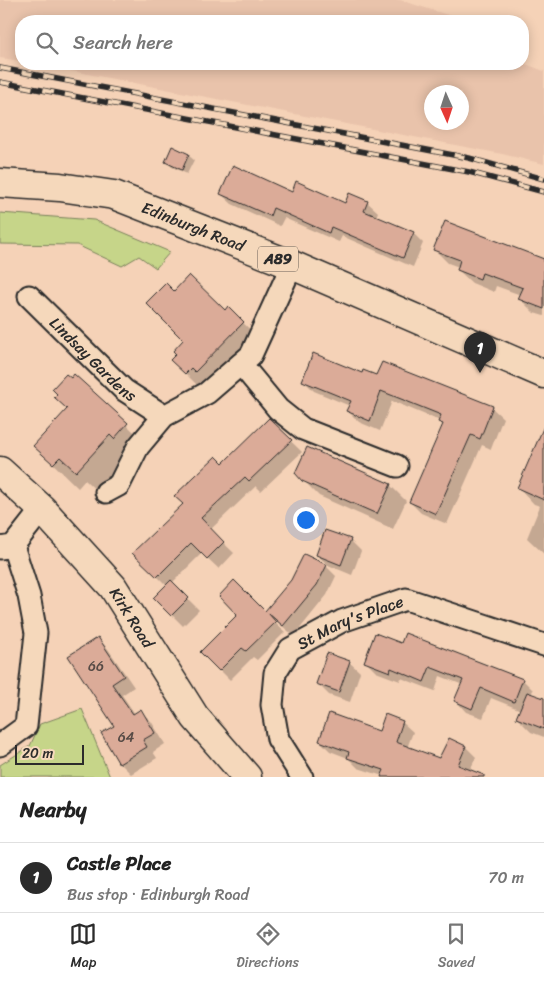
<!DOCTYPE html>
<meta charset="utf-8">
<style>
:root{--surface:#fff;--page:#f6f6f6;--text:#222;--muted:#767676;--line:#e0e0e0;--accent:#2b2b2b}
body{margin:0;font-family:Sriracha,sans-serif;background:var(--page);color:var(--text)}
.compass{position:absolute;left:424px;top:85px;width:45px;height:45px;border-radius:50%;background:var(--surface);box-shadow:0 2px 12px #0003;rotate:177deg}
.scale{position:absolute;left:15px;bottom:12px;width:69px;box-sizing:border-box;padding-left:5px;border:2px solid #2b2b2b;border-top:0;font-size:14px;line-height:18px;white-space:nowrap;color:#2b2b2b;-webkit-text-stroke:4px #f5d8bb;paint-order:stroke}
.you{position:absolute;left:305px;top:519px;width:18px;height:18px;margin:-12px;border:4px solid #fff;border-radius:50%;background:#1a73e8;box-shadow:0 0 0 8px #1a73e833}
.badge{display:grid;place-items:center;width:32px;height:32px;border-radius:50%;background:var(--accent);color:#fff;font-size:16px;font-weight:700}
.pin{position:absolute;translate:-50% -41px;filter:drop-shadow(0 1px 2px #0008)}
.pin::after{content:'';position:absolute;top:26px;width:18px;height:15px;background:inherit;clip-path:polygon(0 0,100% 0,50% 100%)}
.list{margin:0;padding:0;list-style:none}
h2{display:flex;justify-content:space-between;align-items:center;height:65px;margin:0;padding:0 20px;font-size:21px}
h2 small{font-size:16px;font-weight:400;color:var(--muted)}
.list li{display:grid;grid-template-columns:32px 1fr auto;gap:15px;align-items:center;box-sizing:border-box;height:70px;padding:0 20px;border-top:1px solid var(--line)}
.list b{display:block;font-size:19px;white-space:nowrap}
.list p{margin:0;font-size:16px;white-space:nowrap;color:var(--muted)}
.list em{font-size:16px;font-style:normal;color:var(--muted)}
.icon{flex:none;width:28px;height:28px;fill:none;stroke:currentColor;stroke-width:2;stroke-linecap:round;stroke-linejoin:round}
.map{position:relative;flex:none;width:544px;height:777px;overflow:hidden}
.search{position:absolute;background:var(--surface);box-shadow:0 2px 12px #0003;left:15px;right:15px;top:15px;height:55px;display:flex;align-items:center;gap:12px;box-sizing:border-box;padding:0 18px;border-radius:20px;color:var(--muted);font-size:19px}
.sheet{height:135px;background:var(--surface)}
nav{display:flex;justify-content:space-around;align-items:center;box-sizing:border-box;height:70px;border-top:1px solid var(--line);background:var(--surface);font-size:14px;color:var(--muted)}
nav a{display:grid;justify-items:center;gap:2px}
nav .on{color:var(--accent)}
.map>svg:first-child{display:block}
.built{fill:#e9c3ab;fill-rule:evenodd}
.green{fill:#c6d589;stroke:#78805a}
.shadow{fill:#0003}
.building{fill:#dbab98;stroke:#2b2b2b}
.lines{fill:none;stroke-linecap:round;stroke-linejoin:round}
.minor-casing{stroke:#2b2b2b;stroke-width:25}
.secondary-casing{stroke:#2b2b2b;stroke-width:31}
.primary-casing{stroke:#2b2b2b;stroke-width:31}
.minor{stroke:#f5d8bb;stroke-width:21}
.secondary{stroke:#f5d8bb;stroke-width:28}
.primary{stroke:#f5d8bb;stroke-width:28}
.rail-casing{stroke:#2b2b2b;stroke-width:5.5}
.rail{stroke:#f5d8bb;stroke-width:4;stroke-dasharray:11;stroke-linecap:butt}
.labels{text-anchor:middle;stroke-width:4.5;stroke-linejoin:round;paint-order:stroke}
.number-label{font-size:14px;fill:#574b46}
.shield{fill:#f5d8bb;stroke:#685f56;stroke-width:1}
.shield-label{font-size:15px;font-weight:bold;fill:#2b2b2b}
.street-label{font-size:16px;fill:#2b2b2b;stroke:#f5d8bb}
</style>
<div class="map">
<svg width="544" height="777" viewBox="0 0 544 777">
<rect width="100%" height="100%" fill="#f5d2b7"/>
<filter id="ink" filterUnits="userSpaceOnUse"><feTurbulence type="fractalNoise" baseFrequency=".02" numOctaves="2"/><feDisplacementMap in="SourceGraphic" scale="10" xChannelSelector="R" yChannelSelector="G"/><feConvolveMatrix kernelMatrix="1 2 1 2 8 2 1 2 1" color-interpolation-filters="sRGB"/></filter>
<g filter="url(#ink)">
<g class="built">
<polygon points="0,0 400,0 467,21 21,21 21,61 0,58"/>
<path d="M523,63l21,8v93l-42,-10 -466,-90zM462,92v30h-30v-30z"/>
</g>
<g class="green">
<polygon points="0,213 94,220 170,252 156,268 139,256 122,266 77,245 0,244"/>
<polygon points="82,709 110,777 0,777 0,765 30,746 40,724"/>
</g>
<g class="shadow">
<polygon points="188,155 194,160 187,174 172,167 167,162"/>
<polygon points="292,193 346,205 367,202 378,212 376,217 413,233 423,243 413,267 342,236 339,242 284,218 280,226 232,204 221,194"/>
<polygon points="434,249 544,260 544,316 534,313 520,299 521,295 496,286 494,292 472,283 458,270 459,267 448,263"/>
<polygon points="174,293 225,311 228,308 268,347 220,396 210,398 172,360 185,340"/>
<polygon points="363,375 492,408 503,418 491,449 482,445 447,524 421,513 410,502 444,427 440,421 392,401 380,431 359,422 348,411 350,406 314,391 303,380"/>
<polygon points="75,376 152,449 102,496 85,480 78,488 35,446 69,410 71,380"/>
<polygon points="269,420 302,452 261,491 256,486 210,530 234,553 219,569 202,553 172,583 199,610 183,626 155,598 167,586 134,553"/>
<polygon points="544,453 544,554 527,538 540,506 534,504 519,488"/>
<polygon points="296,473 390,485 406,501 393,529 319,496"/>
<polygon points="350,540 361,551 352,575 328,565 317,555"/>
<polygon points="326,566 336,576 327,595 294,636 274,619 273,621 285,632 257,660 253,657 230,680 202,652 265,613"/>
<polygon points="406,634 523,680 533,690 531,695 544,700 544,737 531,732 517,718 521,710 491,698 483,718 466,712 456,701 463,685 440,676 435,691 401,678 400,681 376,672 365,661 402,644"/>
<polygon points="98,638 108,649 134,687 122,695 135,714 140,711 151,721 165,744 153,752 157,758 131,774 120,763"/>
<polygon points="349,662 360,672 350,702 329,695 318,684"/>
<polygon points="402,722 413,732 407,748 440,760 466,747 476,757 467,777 386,777 358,768 348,758 330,751 320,741 379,733"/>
</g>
<g class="building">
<polygon points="172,146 189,154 182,170 165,162"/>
<polygon points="233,165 292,192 296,181 345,203 349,193 368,201 364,211 414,232 403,258 331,227 329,233 273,208 270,216 220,194"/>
<polygon points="445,221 544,259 544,309 518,299 523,288 482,273 480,279 457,270 460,260 433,250"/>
<polygon points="189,275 225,310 228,306 244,322 195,372 191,368 185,374 170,360 176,354 173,351 183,340 146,303 166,283 174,291"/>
<polygon points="313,353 362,373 363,370 376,375 382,362 493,406 480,439 471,435 436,514 409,502 443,424 438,422 441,415 381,391 370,421 346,411 351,401 302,381"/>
<polygon points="66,374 71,378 74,374 128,423 114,439 110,435 76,472 60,457 53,464 33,446 67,409 54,397 57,394 52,389"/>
<polygon points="269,418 292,440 249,481 245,477 201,518 224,542 207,559 191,543 157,577 132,553 183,504 174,496 216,456 223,463"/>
<polygon points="544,426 544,500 517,488"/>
<polygon points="307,447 391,484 377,514 302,481 295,473"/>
<polygon points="325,530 351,539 341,565 316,555"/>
<polygon points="304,554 327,565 317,585 283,626 268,613 276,622 246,651 242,648 219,671 200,652 237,615 219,596 234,580 265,611 291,580"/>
<polygon points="171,580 189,598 171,616 153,598"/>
<polygon points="375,633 401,643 405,633 523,679 514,702 481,688 472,709 454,701 463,680 430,667 424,682 391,668 390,672 364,662"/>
<polygon points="98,637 124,676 112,684 133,714 141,709 155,733 143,740 147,747 119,764 101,733 114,726 68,656"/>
<polygon points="327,653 350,661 339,692 316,684"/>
<polygon points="527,692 544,698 544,729 516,718"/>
<polygon points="329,713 379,731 385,714 403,721 396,742 439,758 449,738 466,746 458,765 484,775 484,777 381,777 384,770 347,758 349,752 319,741"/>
</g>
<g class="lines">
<defs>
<g id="minor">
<path id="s1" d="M29,296l95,94 40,26"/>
<polyline points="241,364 278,409 303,429 397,466"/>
<polyline points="106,492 119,485 138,447 164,416 207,393 251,355 292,265"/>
<polyline points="0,548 13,546 42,509"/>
<polyline points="0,745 26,726 36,633 29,596 13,546"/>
<path id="s2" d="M302,777l-24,-38 -6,-34 3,-32 15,-24 52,-28 64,-22 138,46"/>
</g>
<g id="secondary">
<path id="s3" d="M0,471l42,38 71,78 82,130 52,60"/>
</g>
<g id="primary">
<path id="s4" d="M0,183l60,4 54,8 178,70 252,109"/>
</g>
</defs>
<use href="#minor" class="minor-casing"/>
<use href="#secondary" class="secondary-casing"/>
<use href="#primary" class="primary-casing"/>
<use href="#minor" class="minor"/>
<use href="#secondary" class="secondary"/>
<use href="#primary" class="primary"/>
<defs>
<g id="rail">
<polyline points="0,68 469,158 544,179"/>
<polyline points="0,82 469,172 544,192"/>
</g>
</defs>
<use href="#rail" class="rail-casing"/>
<use href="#rail" class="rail"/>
</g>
</g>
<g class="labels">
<g class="number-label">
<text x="96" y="671">66</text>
<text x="126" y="742">64</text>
</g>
<rect class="shield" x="258" y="246.5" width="40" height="25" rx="4"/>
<g class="shield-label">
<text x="278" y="264">A89</text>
</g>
<g class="street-label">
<text dy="6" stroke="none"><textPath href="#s4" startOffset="200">Edinburgh Road</textPath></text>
<text dy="6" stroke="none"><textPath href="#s1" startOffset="90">Lindsay Gardens</textPath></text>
<text dy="6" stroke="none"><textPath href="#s3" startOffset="198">Kirk Road</textPath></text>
<text dy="6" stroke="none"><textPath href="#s2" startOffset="206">St Mary's Place</textPath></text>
</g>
</g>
</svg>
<svg class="compass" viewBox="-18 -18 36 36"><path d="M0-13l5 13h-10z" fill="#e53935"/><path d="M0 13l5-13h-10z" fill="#767676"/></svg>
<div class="scale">20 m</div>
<div class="you"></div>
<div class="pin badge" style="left:480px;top:373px">1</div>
<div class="search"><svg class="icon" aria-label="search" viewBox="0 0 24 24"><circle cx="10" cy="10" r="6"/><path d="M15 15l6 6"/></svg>Search here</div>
</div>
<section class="sheet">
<h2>Nearby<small></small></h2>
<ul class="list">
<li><span class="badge">1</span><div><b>Castle Place</b><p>Bus stop · Edinburgh Road</p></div><em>70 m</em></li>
</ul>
</section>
<nav>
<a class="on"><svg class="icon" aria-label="map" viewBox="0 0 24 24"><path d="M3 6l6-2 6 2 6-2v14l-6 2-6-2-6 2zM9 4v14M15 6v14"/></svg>Map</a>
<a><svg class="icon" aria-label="directions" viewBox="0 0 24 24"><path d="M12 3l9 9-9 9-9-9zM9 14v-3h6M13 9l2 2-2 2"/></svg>Directions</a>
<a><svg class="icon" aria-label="saved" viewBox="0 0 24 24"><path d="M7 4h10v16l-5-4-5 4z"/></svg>Saved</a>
</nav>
